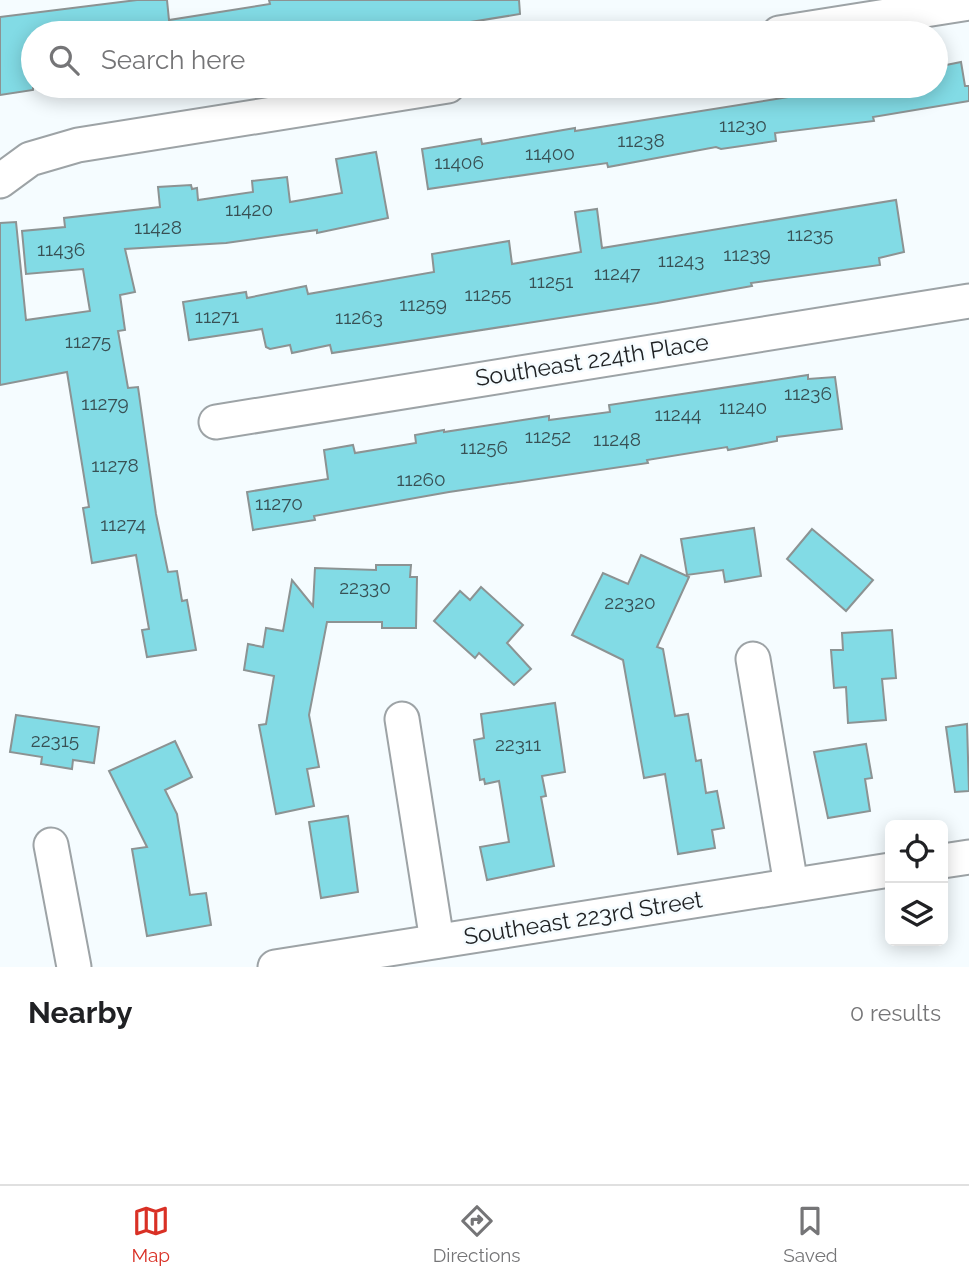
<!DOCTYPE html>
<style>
:root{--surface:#fff;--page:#f6f6f6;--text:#202124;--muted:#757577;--line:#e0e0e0;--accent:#d93025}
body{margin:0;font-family:Raleway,sans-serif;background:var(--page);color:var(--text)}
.controls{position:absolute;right:21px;bottom:21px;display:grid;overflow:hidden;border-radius:10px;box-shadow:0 4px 18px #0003}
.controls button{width:63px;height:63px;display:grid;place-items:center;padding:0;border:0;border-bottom:2px solid var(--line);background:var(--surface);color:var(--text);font:35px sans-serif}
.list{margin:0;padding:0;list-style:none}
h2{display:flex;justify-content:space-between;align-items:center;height:91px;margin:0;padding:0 28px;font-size:30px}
h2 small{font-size:23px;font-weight:400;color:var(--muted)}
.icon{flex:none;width:38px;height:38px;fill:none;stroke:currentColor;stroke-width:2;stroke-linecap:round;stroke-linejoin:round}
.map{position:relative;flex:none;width:969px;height:967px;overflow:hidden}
.search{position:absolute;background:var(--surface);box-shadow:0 4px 18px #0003;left:21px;right:21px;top:21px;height:77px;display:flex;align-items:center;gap:18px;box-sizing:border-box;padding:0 24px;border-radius:38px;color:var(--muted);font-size:26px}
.sheet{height:217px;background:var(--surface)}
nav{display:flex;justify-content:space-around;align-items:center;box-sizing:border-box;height:98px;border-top:2px solid var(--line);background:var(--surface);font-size:19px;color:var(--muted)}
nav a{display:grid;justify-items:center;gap:4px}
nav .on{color:var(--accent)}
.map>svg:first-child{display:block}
.building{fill:#82dbe5;stroke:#8c9393;stroke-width:2}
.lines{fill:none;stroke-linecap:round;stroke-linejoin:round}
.street-casing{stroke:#9da3a6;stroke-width:37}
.street{stroke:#fff;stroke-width:33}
.labels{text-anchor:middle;stroke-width:5;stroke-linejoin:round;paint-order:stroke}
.number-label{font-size:19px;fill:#385054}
.street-label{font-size:23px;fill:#1f2123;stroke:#f5fcff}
</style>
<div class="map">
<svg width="969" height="967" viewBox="0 0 969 967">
<rect width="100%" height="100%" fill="#f5fcff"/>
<g class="building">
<polygon points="137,0 167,0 169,20 270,4 269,0 519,0 520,14 403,33 398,33 396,26 350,33 33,33 33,90 0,95 0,17"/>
<polygon points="961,62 965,86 969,86 969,101 873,117 874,121 775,133 776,141 721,149 716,147 608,167 607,163 428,189 422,149 481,139 482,144 575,128 575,131 795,96 794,91 831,86 936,86 936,67"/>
<polygon points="376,152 388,218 317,233 317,230 226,243 125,249 135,292 120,295 125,330 118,331 128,388 138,387 156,514 168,572 177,571 182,601 187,600 196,650 147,657 142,630 149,629 136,555 92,563 83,508 89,507 67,372 0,385 0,223 16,222 26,320 90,311 83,269 26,274 22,231 65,227 64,218 160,207 158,187 191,185 192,189 197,188 198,200 253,192 252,181 287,177 290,202 342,193 336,159"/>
<polygon points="896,200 904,252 879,258 880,265 751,283 752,286 657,303 332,353 330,345 292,353 290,345 270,349 266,347 262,329 189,340 183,302 246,292 247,298 306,286 308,294 434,272 432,254 509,241 512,264 581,252 575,212 597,209 602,248"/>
<polygon points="808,375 808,379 835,377 842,429 777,437 777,441 728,450 727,447 647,460 648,463 449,492 314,516 315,520 253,530 247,492 328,479 324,450 353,445 355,453 416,443 415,435 444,430 444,432 549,416 549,420 610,412 609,405"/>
<polygon points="754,528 761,576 725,582 723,570 687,575 681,539"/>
<polygon points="812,529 873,580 846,611 787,559"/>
<polygon points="641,555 689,577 657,647 663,649 675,716 688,714 696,761 701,760 706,793 717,791 724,828 712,830 715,848 678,854 665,774 644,778 623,660 572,635 603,573 628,584"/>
<polygon points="376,565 411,565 410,577 417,577 416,628 382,628 382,622 327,622 309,715 319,767 307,769 314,806 276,814 259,725 266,724 274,676 244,670 248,644 263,647 266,628 283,631 292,580 313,606 315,568 376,570"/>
<polygon points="481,587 523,625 507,643 531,669 514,685 479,653 475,658 434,621 460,591 470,600"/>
<polygon points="892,630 896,678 882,679 886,720 848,723 846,687 834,688 831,650 843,650 842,633"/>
<polygon points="555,703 565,772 542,776 546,796 541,797 554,866 487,880 480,847 509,842 499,781 485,784 484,779 480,780 474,740 484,738 481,714"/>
<polygon points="16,715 99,727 94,763 73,760 72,769 41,764 42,757 10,752"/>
<polygon points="967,724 969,791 955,792 946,727"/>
<polygon points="175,741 192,777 165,790 177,814 190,895 206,893 211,925 147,936 132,849 147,847 109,771"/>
<polygon points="866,744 872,778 865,779 870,811 828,818 814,752"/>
<polygon points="348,816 358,892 321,898 309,822"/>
</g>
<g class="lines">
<defs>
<g id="street">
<polyline points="779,33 969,3"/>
<polyline points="0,181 30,159 78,145 448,86"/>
<polyline points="216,422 969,301"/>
<polyline points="753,659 791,885"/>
<polyline points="402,719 437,941"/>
<polyline points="51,845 74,967"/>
<polyline points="943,861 969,857"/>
<polyline points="275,967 890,870"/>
</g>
</defs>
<use href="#street" class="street-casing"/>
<use href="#street" class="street"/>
</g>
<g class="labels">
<g class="number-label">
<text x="743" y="132">11230</text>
<text x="641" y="147">11238</text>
<text x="550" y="160">11400</text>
<text x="459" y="169">11406</text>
<text x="249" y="216">11420</text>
<text x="158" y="234">11428</text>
<text x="810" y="241">11235</text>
<text x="61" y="256">11436</text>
<text x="747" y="261">11239</text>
<text x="681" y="267">11243</text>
<text x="617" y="280">11247</text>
<text x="551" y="288">11251</text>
<text x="488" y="301">11255</text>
<text x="423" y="311">11259</text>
<text x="217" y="323">11271</text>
<text x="359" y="324">11263</text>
<text x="88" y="348">11275</text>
<text x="808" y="400">11236</text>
<text x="105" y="410">11279</text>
<text x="743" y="414">11240</text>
<text x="678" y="421">11244</text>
<text x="548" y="443">11252</text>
<text x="617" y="446">11248</text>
<text x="484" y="454">11256</text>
<text x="115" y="472">11278</text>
<text x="421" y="486">11260</text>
<text x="279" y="510">11270</text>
<text x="123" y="531">11274</text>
<text x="365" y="594">22330</text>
<text x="630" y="609">22320</text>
<text x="55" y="747">22315</text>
<text x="518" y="751">22311</text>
</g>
<g class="street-label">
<text transform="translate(592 360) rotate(-9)" y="8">Southeast 224th Place</text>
<text transform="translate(583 918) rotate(-9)" y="8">Southeast 223rd Street</text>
</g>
</g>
</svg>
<div class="controls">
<button><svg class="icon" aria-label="locate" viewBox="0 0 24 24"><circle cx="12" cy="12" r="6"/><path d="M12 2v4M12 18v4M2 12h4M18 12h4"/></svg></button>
<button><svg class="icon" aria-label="layers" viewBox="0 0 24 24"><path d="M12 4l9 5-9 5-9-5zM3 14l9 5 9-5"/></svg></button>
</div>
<div class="search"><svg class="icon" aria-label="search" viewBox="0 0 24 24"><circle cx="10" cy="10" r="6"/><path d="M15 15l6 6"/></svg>Search here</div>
</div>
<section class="sheet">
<h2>Nearby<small>0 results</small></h2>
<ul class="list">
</ul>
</section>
<nav>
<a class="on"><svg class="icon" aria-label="map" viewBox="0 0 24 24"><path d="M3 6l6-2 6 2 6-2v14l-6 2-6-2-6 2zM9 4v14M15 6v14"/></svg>Map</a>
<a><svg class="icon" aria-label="directions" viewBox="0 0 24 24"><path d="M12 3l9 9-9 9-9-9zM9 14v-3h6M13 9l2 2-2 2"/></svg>Directions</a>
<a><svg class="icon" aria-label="saved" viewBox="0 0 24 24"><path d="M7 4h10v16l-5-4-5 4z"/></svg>Saved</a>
</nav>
